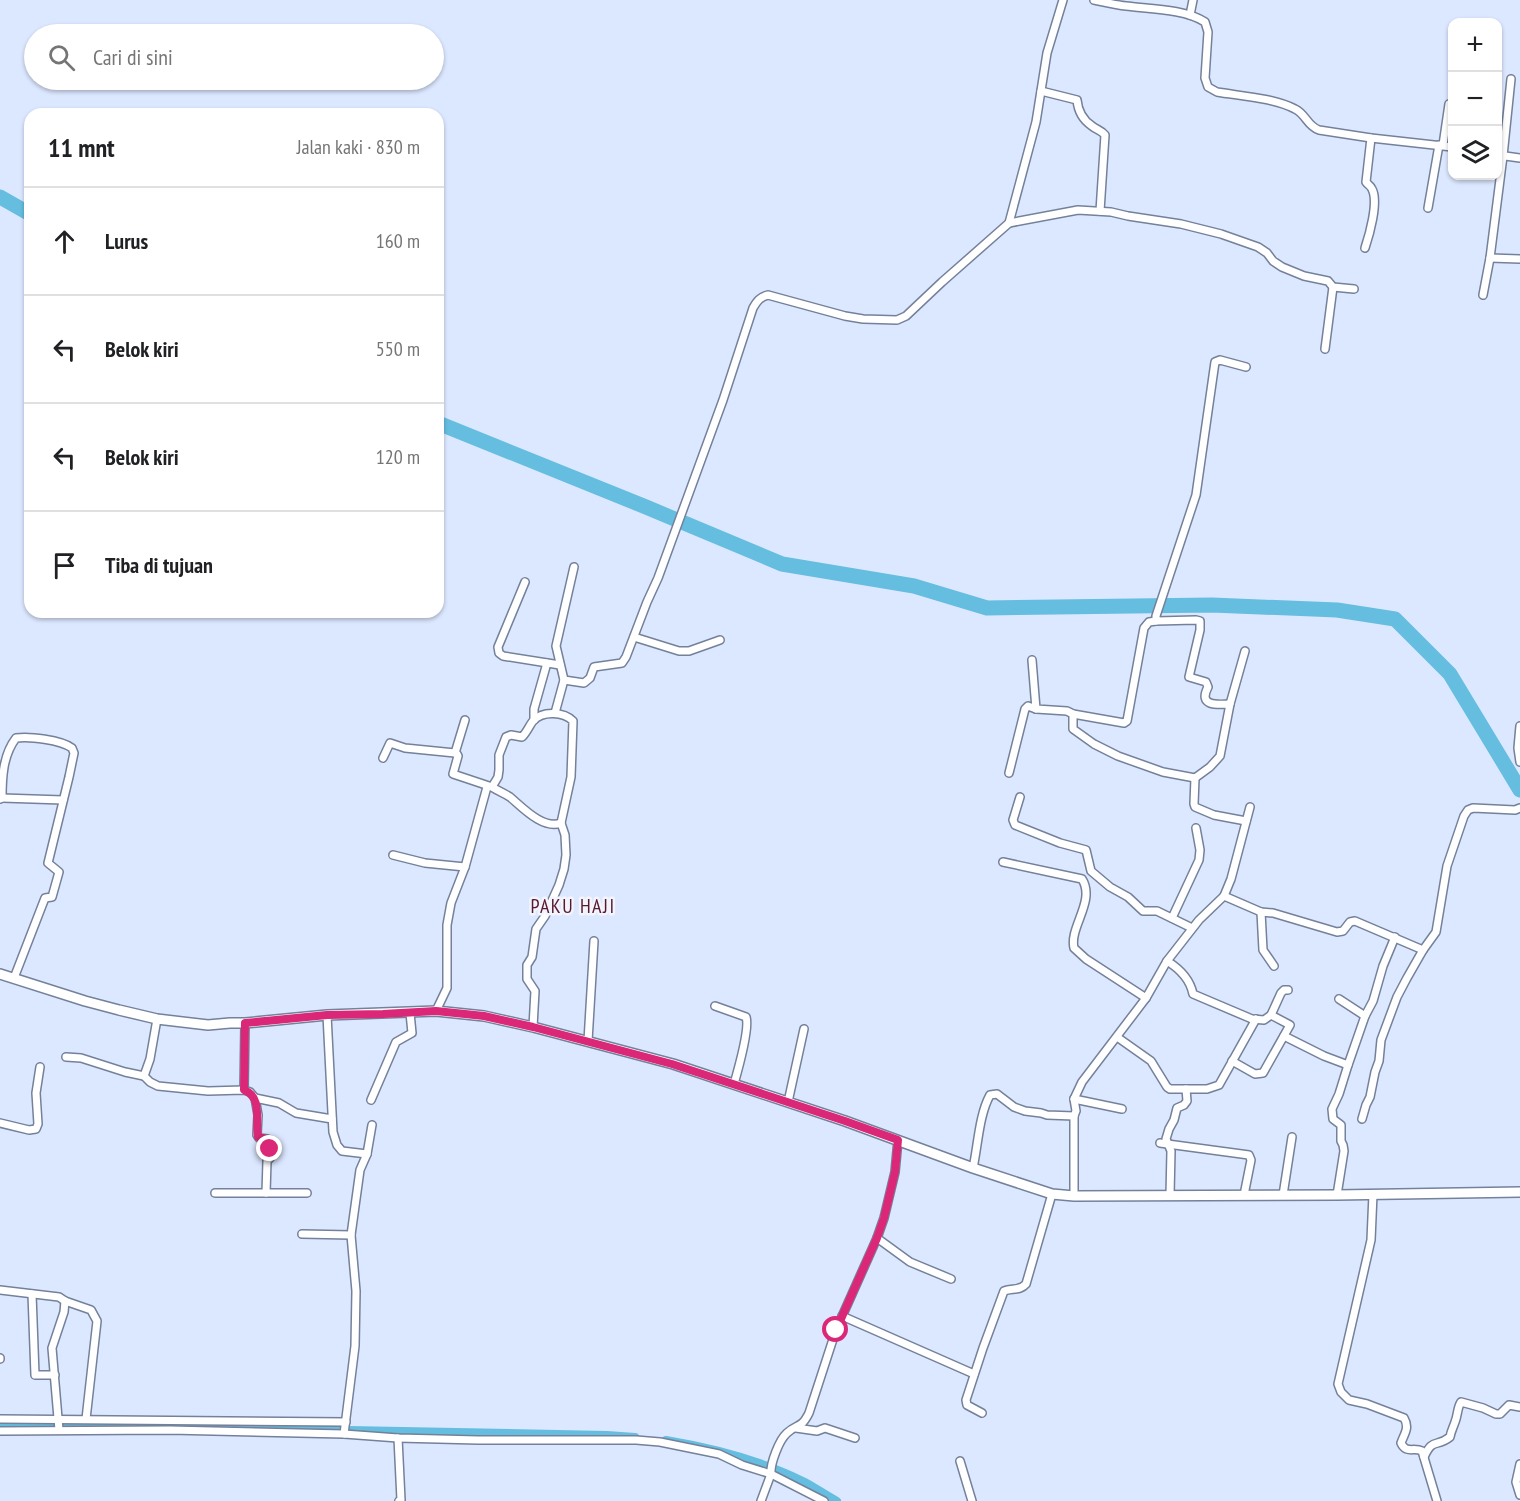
<!DOCTYPE html>
<html lang="id">
<meta charset="utf-8">
<style>
:root{--surface:#fff;--page:#f2f2f2;--text:#202124;--muted:#757577;--line:#e0e0e0}
body{margin:0;font-family:"PT Sans Narrow",sans-serif;background:var(--page);color:var(--text)}
.controls{position:absolute;right:18px;top:18px;display:grid;overflow:hidden;border-radius:12px;box-shadow:0 2px 4px #0004}
.controls button{width:54px;height:54px;display:grid;place-items:center;padding:0;border:0;border-bottom:2px solid var(--line);background:var(--surface);color:var(--text);font:30px sans-serif}
.stop{position:absolute;width:18px;height:18px;margin:-14px;border:4px solid #db2777;border-radius:50%;background:#fff}
.stop.end{background:#db2777;border-color:#fff;box-shadow:0 2px 6px #0008}
.list{margin:0;padding:0;list-style:none}
h2{display:flex;justify-content:space-between;align-items:center;height:78px;margin:0;padding:0 24px;font-size:26px}
h2 small{font-size:20px;font-weight:400;color:var(--muted)}
.list li{display:grid;grid-template-columns:39px 1fr auto;gap:18px;align-items:center;box-sizing:border-box;height:108px;padding:0 24px;border-top:2px solid var(--line)}
.list b{display:block;font-size:22px;white-space:nowrap}
.list em{font-size:20px;font-style:normal;color:var(--muted)}
.icon{flex:none;width:33px;height:33px;fill:none;stroke:currentColor;stroke-width:2;stroke-linecap:round;stroke-linejoin:round}
.map{position:relative;flex:none;width:1520px;height:1501px;overflow:hidden}
.search{position:absolute;background:var(--surface);box-shadow:0 2px 4px #0004;left:24px;top:24px;width:420px;height:66px;display:flex;align-items:center;gap:15px;box-sizing:border-box;padding:0 21px;border-radius:33px;color:var(--muted);font-size:22px}
.panel{position:absolute;background:var(--surface);box-shadow:0 2px 4px #0004;left:24px;top:108px;width:420px;height:510px;border-radius:18px}
.map>svg:first-child{display:block}
.lines{fill:none;stroke-linecap:round;stroke-linejoin:round}
.canal{stroke:#65bddf;stroke-width:8}
.river{stroke:#65bddf;stroke-width:15}
.street-casing{stroke:#74819a;stroke-width:10}
.secondary-casing{stroke:#74819a;stroke-width:12}
.street{stroke:#fff;stroke-width:7}
.secondary{stroke:#fff;stroke-width:9}
.route{stroke:#db2777;stroke-width:8}
.labels{text-anchor:middle;stroke-width:5;stroke-linejoin:round;paint-order:stroke}
.quarter-label{font-size:20px;letter-spacing:1.5px;fill:#5b1832;stroke:#f2f5fb}
</style>
<div class="map">
<svg width="1520" height="1501" viewBox="0 0 1520 1501">
<rect width="100%" height="100%" fill="#dce8ff"/>
<g class="lines">
<g class="canal">
<polyline points="0,1423 58,1426 144,1426 607,1435 635,1437"/>
<path d="M666,1440c48,8 95,20 139,42 11,6 21,13 32,19"/>
</g>
<g class="river">
<polyline points="0,197 30,214"/>
<polyline points="438,423 646,507 782,564 914,586 987,608 1212,605 1337,610 1395,619 1450,674 1520,790"/>
</g>
<defs>
<g id="street">
<path d="M1094,0c10,2 21,5 32,6 24,3 59,3 79,16l3,10 -3,46 3,9 9,5c24,4 57,6 78,17 11,5 12,17 24,21l52,8 81,9"/>
<polyline points="1190,15 1193,0"/>
<path d="M1041,91l36,9c1,11 6,20 15,26 5,4 9,4 13,9l-5,76"/>
<polyline points="1443,145 1449,104"/>
<polyline points="1498,155 1520,158"/>
<polyline points="1428,208 1439,145"/>
<polyline points="1009,223 1078,210 1111,212 1128,216 1181,224 1221,234 1258,247 1267,253 1273,261 1282,267 1304,276 1328,281 1333,287 1354,289"/>
<path d="M1365,248c4,-12 14,-46 7,-59 -1,-3 -4,-4 -6,-7l5,-44"/>
<polyline points="1490,258 1520,259"/>
<polyline points="1483,295 1490,258 1503,156 1511,79"/>
<polyline points="1325,349 1333,287"/>
<polyline points="525,582 498,647 499,653 503,656 560,665"/>
<polyline points="634,637 679,651 689,651 720,640"/>
<polyline points="1032,660 1036,709 1067,711 1073,714 1073,729 1094,744 1118,756 1163,772 1195,778 1194,804 1195,807 1214,815 1246,821"/>
<path d="M564,680l20,3 6,-5 4,-11 28,-4 4,-6 21,-55 11,-24 65,-178 30,-92c4,-7 7,-11 15,-13l77,21 18,3 34,1 9,-4 36,-34 67,-59 27,-101 11,-69 16,-53"/>
<polyline points="1230,704 1245,651"/>
<polyline points="555,713 564,680 556,646 574,567"/>
<polyline points="1073,714 1124,723 1127,721 1144,628 1149,622 1156,621"/>
<path d="M465,720l-10,33 2,1 1,2 -5,18 39,13 6,-10 1,-7v-15l7,-18 5,-2 11,2c5,-5 7,-11 11,-16 10,-11 31,-9 40,0l-2,56 -10,46 4,12 1,20 -2,14 -5,16 -14,31 -9,13 -4,28 -5,8v14l8,12 -2,36"/>
<polyline points="534,720 534,709 547,663"/>
<polyline points="1520,726 1518,748 1520,762"/>
<polyline points="383,758 390,743 405,748 455,753"/>
<polyline points="1009,773 1025,709 1028,706 1036,709"/>
<path d="M1195,778l15,-11 10,-11 10,-52c-14,1 -32,2 -22,-17l-2,-5 -17,-5 11,-47v-9l-4,-1 -40,1v-5l40,-121 19,-133 5,-2 26,7"/>
<path d="M492,787c6,4 12,6 18,10 12,10 33,33 51,26"/>
<polyline points="1020,797 1013,820 1015,825 1060,843 1086,850 1091,871 1110,887 1128,897 1143,911 1157,911 1192,928"/>
<polyline points="2,798 63,800"/>
<path d="M0,799l2,-1c0,-21 1,-43 14,-60 13,-2 45,2 56,10l2,5 -5,24 -21,86 11,9 -7,25 -7,1 -31,80"/>
<polyline points="393,855 425,863 465,867"/>
<path d="M1003,862l79,17c14,22 -13,48 -8,69l12,11 60,39"/>
<polyline points="1224,896 1261,912 1273,913 1337,932 1343,931 1350,922 1355,921 1423,950 1436,932 1447,866 1464,816 1468,810 1473,808 1515,810 1520,808"/>
<polyline points="1261,912 1263,950 1274,966"/>
<polyline points="1172,918 1199,860 1200,850 1196,828"/>
<path d="M1167,961c13,8 23,18 26,33l59,25 12,1 7,-5 19,10 -27,48 -8,1 -23,-13"/>
<polyline points="1339,999 1365,1016"/>
<path d="M715,1006l31,11c4,11 -8,53 -12,67"/>
<polyline points="436,1011 447,988 447,925 451,903 465,867 487,787"/>
<polyline points="327,1015 333,1132 337,1145 342,1151 367,1154"/>
<polyline points="1271,1015 1281,993 1284,990 1288,990"/>
<polyline points="1284,1036 1324,1056 1348,1065"/>
<polyline points="1117,1037 1151,1061 1167,1087 1170,1089 1207,1089 1219,1085 1256,1019"/>
<polyline points="588,1041 594,941"/>
<polyline points="66,1057 81,1058 125,1072 144,1076 150,1059 157,1019"/>
<polyline points="144,1076 150,1082 158,1086 208,1091 244,1090 250,1092 255,1098 279,1103 296,1113 332,1119"/>
<polyline points="244,1090 245,1023"/>
<polyline points="255,1098 258,1115 257,1135 259,1138 267,1139 270,1140 270,1158 267,1161 266,1193 307,1193"/>
<polyline points="1074,1099 1122,1109"/>
<polyline points="371,1100 396,1042 412,1033 410,1013"/>
<polyline points="788,1102 804,1029"/>
<polyline points="1362,1119 1366,1105 1370,1097 1375,1072 1379,1061 1381,1040 1397,997 1407,978 1423,950"/>
<polyline points="0,1123 29,1130 36,1129 38,1124 36,1093 40,1067"/>
<polyline points="1160,1143 1249,1155 1251,1160 1244,1195"/>
<path d="M973,1168c5,-23 6,-53 17,-73l7,-1 17,13 11,4 16,2 6,2 27,1"/>
<polyline points="215,1193 266,1193"/>
<path d="M1373,1194l-2,46 -33,144 3,8 8,8 18,4 37,14c6,10 0,16 -3,25 5,11 13,4 21,8l15,50"/>
<polyline points="1170,1195 1171,1151 1166,1139 1169,1129 1174,1120 1177,1108 1184,1105 1187,1101 1186,1089"/>
<polyline points="1283,1195 1292,1137"/>
<polyline points="1337,1195 1344,1151 1343,1145 1341,1141 1341,1125 1333,1119 1332,1109 1339,1094 1348,1065 1365,1016 1373,1001 1383,966 1395,937"/>
<polyline points="1074,1196 1074,1116 1076,1111 1074,1099 1082,1082 1146,998 1167,961 1199,920 1224,896 1231,879 1250,807"/>
<polyline points="302,1234 351,1235"/>
<polyline points="877,1238 910,1262 951,1279"/>
<polyline points="0,1290 59,1297 65,1301 91,1310 97,1321 86,1419"/>
<polyline points="32,1294 35,1375 55,1375"/>
<polyline points="842,1316 974,1374"/>
<polyline points="0,1359 0,1358"/>
<path d="M982,1413l-15,-8 -1,-5 17,-52 21,-57c8,-3 16,0 22,-7l26,-90"/>
<polyline points="0,1419 346,1422"/>
<polyline points="796,1428 817,1431 825,1428 855,1438"/>
<polyline points="59,1430 52,1348 64,1312 65,1301"/>
<polyline points="0,1431 170,1430 344,1434 398,1438 478,1440 636,1440 660,1442 719,1454 742,1465 771,1474 824,1501"/>
<polyline points="344,1434 355,1346 356,1291 351,1235 360,1170 367,1154 372,1125"/>
<polyline points="398,1438 401,1500 399,1501"/>
<path d="M1424,1457c9,-20 12,-9 26,-20 1,-6 3,-9 5,-15 3,-7 2,-14 6,-20l22,6 13,6h4l9,-9 11,2"/>
<polyline points="960,1461 972,1501"/>
<polyline points="1520,1464 1516,1482 1520,1495"/>
<path d="M761,1501l10,-27c-1,-10 8,-34 16,-41 11,-10 14,-4 22,-20l27,-83 41,-92 7,-20 11,-46 3,-32"/>
</g>
<polyline id="secondary" points="0,974 85,1001 119,1010 157,1019 208,1025 230,1023 245,1023 327,1015 436,1011 484,1016 533,1027 673,1064 845,1121 973,1168 1052,1194 1074,1196 1337,1195 1520,1192"/>
</defs>
<use href="#street" class="street-casing"/>
<use href="#secondary" class="secondary-casing"/>
<use href="#street" class="street"/>
<use href="#secondary" class="secondary"/>
</g>
<g class="lines">
<path class="route" d="M270,1149v-9l-12,-3c-3,-15 5,-40 -14,-47l1,-67 82,-8 56,-1 53,-3 48,5 49,11 139,37 173,57 53,19 -3,32 -11,46 -7,20 -41,92"/>
</g>
<g class="labels">
<g class="quarter-label">
<text x="573" y="913">PAKU HAJI</text>
</g>
</g>
</svg>
<div class="controls">
<button>+</button>
<button>−</button>
<button><svg class="icon" aria-label="layers" viewBox="0 0 24 24"><path d="M12 4l9 5-9 5-9-5zM3 14l9 5 9-5"/></svg></button>
</div>
<div class="stop" style="left:836px;top:1330px"></div>
<div class="stop end" style="left:270px;top:1149px"></div>
<div class="search"><svg class="icon" aria-label="search" viewBox="0 0 24 24"><circle cx="10" cy="10" r="6"/><path d="M15 15l6 6"/></svg>Cari di sini</div>
<section class="panel">
<h2>11 mnt<small>Jalan kaki · 830 m</small></h2>
<ul class="list">
<li><svg class="icon" aria-label="ahead" viewBox="0 0 24 24"><path d="M12 20V5M6 11l6-6 6 6"/></svg><div><b>Lurus</b></div><em>160 m</em></li>
<li><svg class="icon" aria-label="left" viewBox="0 0 24 24"><path d="M17 20v-9H6M10 6l-5 5 5 5"/></svg><div><b>Belok kiri</b></div><em>550 m</em></li>
<li><svg class="icon" aria-label="left" viewBox="0 0 24 24"><path d="M17 20v-9H6M10 6l-5 5 5 5"/></svg><div><b>Belok kiri</b></div><em>120 m</em></li>
<li><svg class="icon" aria-label="arrive" viewBox="0 0 24 24"><path d="M6 21V4h12l-3 4 3 4H6"/></svg><div><b>Tiba di tujuan</b></div></li>
</ul>
</section>
</div>
